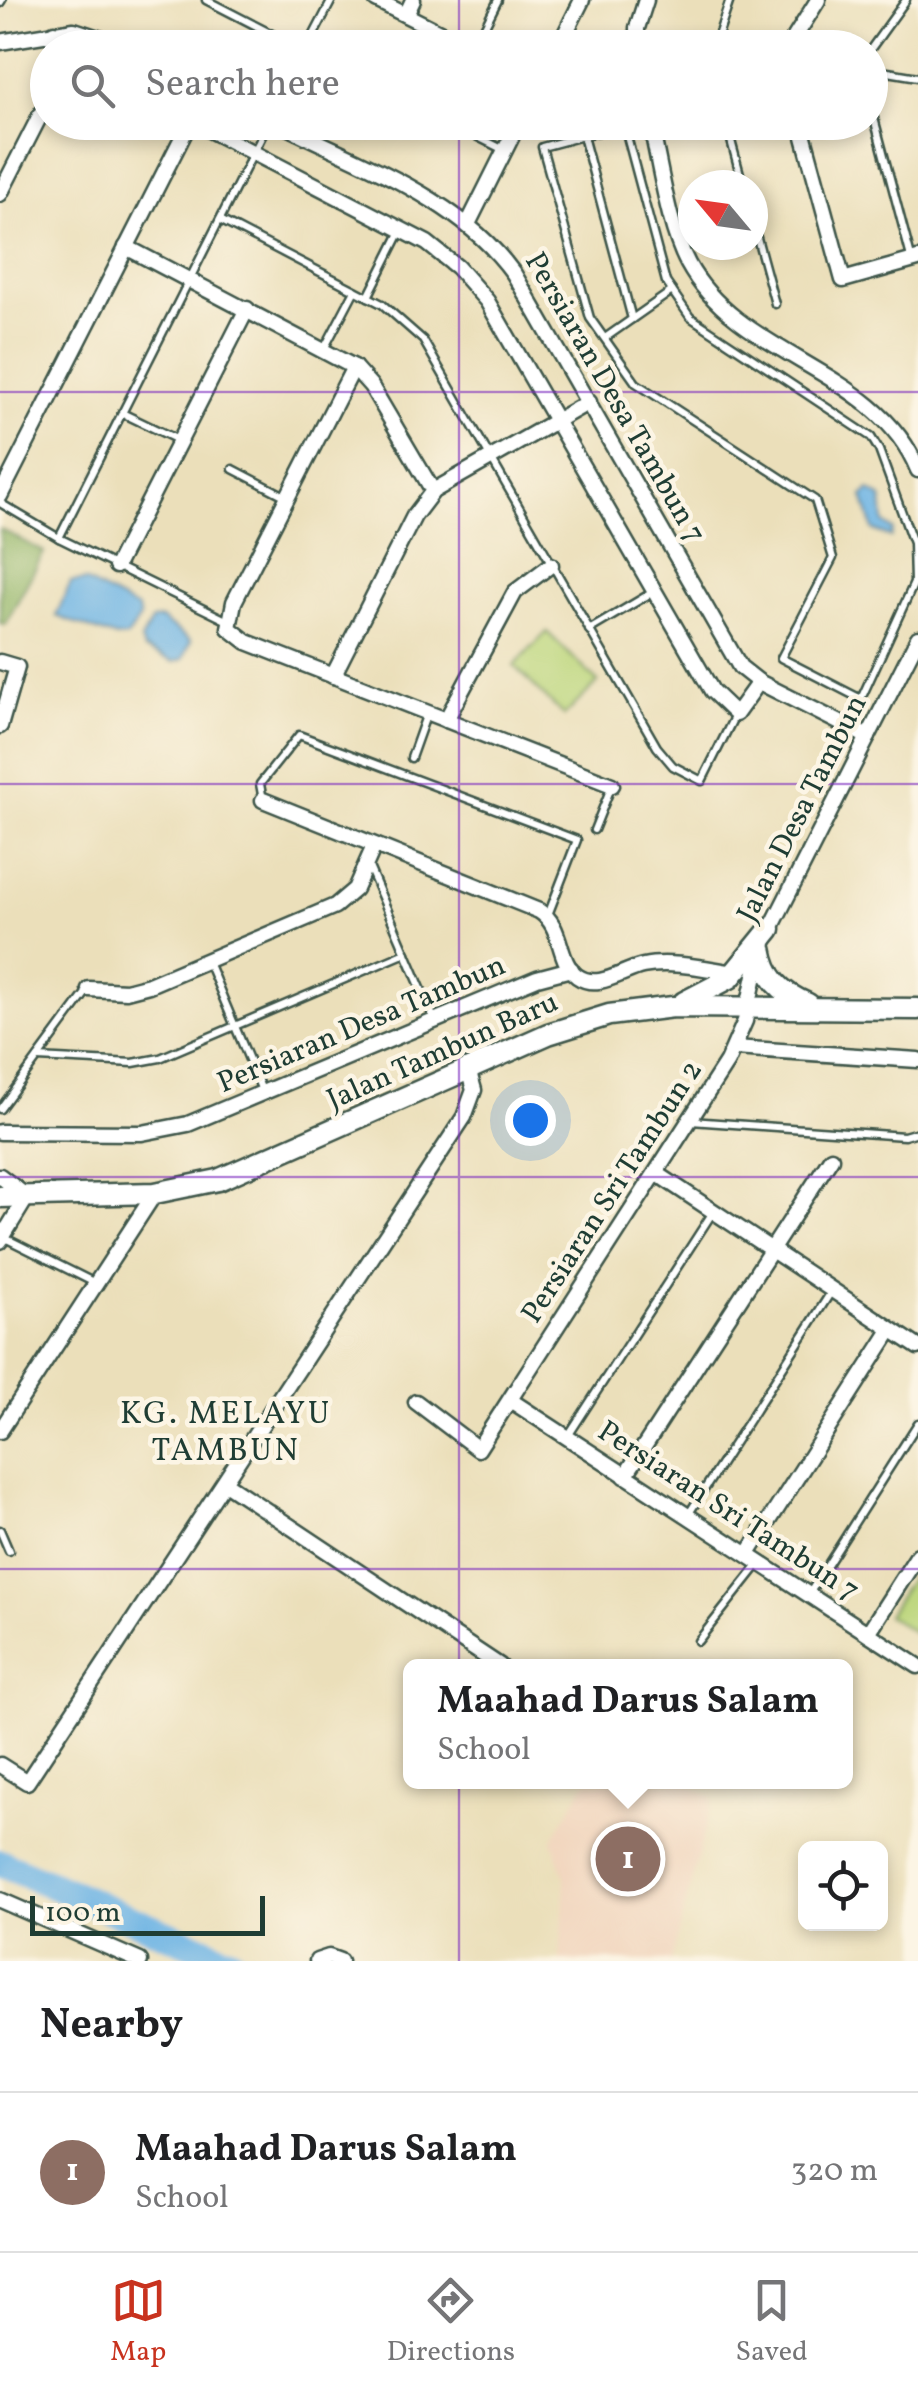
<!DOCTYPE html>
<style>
:root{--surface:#fff;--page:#f2f2f2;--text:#202124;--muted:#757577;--line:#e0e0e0;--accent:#c8321e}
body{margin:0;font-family:Vollkorn,serif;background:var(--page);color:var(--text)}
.controls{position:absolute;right:30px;bottom:30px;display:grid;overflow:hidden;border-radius:15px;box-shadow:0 5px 15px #0003}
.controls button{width:90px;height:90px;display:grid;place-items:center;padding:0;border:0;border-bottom:2px solid var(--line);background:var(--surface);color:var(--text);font:50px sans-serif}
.compass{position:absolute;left:678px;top:170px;width:90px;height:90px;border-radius:50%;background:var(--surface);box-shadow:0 5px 15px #0003;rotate:299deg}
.scale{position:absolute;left:30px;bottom:25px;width:235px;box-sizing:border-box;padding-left:10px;border:5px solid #1f3d34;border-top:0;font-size:28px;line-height:35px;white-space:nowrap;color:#1f3d34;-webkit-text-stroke:8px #fcf5e5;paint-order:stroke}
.you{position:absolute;left:530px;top:1120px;width:35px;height:35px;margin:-25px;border:8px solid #fff;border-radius:50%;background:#1a73e8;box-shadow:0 0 0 15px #1a73e833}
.badge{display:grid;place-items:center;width:65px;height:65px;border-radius:50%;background:var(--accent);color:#fff;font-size:32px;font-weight:700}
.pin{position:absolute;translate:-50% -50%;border:5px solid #fff;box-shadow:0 2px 10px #0006}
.popup{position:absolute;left:403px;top:1659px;width:450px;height:130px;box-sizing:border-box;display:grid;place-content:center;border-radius:15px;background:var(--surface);filter:drop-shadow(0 2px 8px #0005);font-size:32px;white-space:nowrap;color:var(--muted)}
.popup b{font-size:38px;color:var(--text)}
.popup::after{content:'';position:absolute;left:50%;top:100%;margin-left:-20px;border:20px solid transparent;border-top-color:var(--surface)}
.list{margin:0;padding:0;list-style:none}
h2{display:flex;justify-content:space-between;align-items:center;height:130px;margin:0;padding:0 40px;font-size:42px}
h2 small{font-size:32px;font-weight:400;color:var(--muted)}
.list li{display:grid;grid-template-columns:65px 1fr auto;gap:30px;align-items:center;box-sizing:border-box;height:160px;padding:0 40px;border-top:2px solid var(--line)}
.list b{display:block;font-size:38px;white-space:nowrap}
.list p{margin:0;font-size:32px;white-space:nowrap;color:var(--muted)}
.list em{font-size:32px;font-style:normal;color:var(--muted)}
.icon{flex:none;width:55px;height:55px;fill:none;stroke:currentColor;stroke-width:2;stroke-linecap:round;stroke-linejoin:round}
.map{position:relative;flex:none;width:918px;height:1961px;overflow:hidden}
.search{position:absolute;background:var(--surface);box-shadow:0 5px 15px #0003;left:30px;right:30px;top:30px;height:110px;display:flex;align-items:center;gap:25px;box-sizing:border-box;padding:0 35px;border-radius:55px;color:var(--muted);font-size:38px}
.sheet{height:290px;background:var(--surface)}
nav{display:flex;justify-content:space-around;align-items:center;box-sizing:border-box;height:140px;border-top:2px solid var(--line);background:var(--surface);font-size:28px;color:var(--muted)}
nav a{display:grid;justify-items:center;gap:5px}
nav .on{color:var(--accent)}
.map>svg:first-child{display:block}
.built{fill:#f1d5bd}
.green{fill:#bcd67b;stroke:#6e8a58;stroke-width:2.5}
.forest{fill:#95b76b;stroke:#5a7a50;stroke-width:2.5}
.water{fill:#6db4e4;stroke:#46788c;stroke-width:2.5}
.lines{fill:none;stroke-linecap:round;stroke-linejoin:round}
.river{stroke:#6db4e4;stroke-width:28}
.lane-casing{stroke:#3e5548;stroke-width:11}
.street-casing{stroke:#3e5548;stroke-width:19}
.secondary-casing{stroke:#3e5548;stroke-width:25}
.lane{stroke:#fff;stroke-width:6}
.street{stroke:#fff;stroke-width:14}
.secondary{stroke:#fff;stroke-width:20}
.grid{fill:none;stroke:#7b2cbf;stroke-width:2.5;stroke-opacity:0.55}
.labels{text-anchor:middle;stroke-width:9;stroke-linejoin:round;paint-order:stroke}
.street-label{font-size:30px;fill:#1f3d34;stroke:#fcf5e5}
.neighbourhood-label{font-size:32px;letter-spacing:2.5px;fill:#1f3d34;stroke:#fcf5e5}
</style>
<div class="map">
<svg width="918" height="1961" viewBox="0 0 918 1961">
<rect width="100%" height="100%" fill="#fcf5e5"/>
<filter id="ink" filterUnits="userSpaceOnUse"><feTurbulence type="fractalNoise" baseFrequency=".01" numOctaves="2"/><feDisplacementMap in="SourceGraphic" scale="20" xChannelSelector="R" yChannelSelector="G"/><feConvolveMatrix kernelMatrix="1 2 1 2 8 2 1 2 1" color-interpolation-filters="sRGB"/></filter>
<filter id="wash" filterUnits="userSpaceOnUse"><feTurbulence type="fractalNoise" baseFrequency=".0048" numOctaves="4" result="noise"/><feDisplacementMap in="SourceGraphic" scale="40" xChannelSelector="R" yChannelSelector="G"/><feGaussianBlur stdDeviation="2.25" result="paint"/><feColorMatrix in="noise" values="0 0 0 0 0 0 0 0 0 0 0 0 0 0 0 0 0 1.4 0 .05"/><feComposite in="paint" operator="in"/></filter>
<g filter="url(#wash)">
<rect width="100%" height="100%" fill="#ebdfba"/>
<polygon class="built" points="586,1782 685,1782 713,1798 671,1961 560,1961 565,1878 552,1840"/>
<g class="green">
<polygon points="547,632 598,682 564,716 514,666"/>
<polygon points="918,1567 918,1635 887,1615"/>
</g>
<polygon class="forest" points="0,529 44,552 5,625 0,623"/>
<g class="water">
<polygon points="869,490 882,498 884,523 893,530 891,537 873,530 863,496"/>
<polygon points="85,581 138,609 140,618 127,637 116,638 56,616 71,582"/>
<polygon points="161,619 191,641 183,659 174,662 144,649 141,640 152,620"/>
</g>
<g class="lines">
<polyline class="river" points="0,1863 231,1961"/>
</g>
</g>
<g filter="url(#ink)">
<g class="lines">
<defs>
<g id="lane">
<polyline points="206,0 299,48"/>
<polyline points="0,3 2,0"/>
<polyline points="714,42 745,48"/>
<polyline points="307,48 332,0"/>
<polyline points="474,48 498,0"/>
<polyline points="714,48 730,0"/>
<polyline points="870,50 906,0"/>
<polyline points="870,69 918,77"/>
<polyline points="870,103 912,261"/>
<polyline points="448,122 504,150"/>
<polyline points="726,122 743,185"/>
<polygon points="624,125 666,282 690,317 871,437 879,450 913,543 914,583 861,699 781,658 833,558 815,500 636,383 590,318 542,147"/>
<polyline points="583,136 632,319"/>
<polyline points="220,220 382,304 423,340 657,747 673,766 702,781 735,715"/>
<polyline points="753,223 775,304"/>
<polyline points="368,297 401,231"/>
<polyline points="605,338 672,291"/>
<polyline points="324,349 355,290"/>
<polyline points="122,413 178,440"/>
<polyline points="233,469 287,497"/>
<polyline points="0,503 59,538 228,621"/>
<polyline points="59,538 269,122"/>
<polyline points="589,630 653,592"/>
<polyline points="411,758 427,713"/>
<polyline points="263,800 260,784 299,735 577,840 548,915"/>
<polyline points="594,830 612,785"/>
<polyline points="369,867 435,1021"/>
<polyline points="208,962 263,1093"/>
<polyline points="38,1058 133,1063 160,1058 406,953"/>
<polyline points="0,1109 88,990"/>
<polyline points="691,1121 904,1136 918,1132"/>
<polyline points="3,1237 95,1283"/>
<polyline points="568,1436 713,1212"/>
<polyline points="688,1515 831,1292"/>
<polyline points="0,1530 9,1551"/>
<polyline points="809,1594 918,1423"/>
<polyline points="698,1641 759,1564"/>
</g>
<g id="street">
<polyline points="376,0 471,48"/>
<polyline points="406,15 413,0"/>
<polyline points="54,32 55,48"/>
<polyline points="0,42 74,30 129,48"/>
<polyline points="558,48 582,0"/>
<polyline points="637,48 637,28 646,0"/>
<polyline points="788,48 818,0"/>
<polyline points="194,122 427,243 457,267 487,301 712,691 736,714 759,682"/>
<path d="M277,122c82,42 182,75 237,152l226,393 19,15 109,55"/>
<path d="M650,122c10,42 18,105 38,142 51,94 190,105 230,206"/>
<polyline points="800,122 843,280 918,259"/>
<polyline points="0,194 48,100"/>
<polyline points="468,224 519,122"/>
<polyline points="126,247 354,367 371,386 433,491"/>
<polyline points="354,367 234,602 229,628 247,642 612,785"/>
<polyline points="0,496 190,122"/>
<polyline points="116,566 247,309"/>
<polyline points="0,662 17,667 0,726"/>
<polyline points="333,676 414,516 433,491 589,402"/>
<polyline points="446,720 515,592 551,565"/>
<path d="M263,800l276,111c25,15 17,49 38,65 21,15 46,-6 66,-10 28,-6 65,3 93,7"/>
<polyline points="89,989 126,991 149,985 335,906 355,889 374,846"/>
<polyline points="734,1048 918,1060"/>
<polyline points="0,1132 142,1133 188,1124 537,978 571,969"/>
<polyline points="656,1173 918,1347"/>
<polyline points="0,1176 27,1197 0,1241"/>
<polyline points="510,1400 918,1666"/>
<polyline points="416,1402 478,1449 727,1062 745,1021 761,948 918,638"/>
<polyline points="0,1431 155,1193"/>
<polyline points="625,1476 831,1158"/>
<polyline points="225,1483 500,1666"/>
<polyline points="748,1554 891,1330"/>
<polyline points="868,1633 918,1555"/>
<polyline points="0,1765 27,1782 464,1117 474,1090 468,1069"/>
<polyline points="0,1900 140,1961"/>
<polyline points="317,1961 329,1957 340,1961"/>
</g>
<g id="secondary">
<path d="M761,948c5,30 19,44 47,56"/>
<polyline points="684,1002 730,978 770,929"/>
<polyline points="0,1197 155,1193 218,1180 548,1034 609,1015 673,1007 918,1009"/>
</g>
</defs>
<use href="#lane" class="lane-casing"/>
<use href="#street" class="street-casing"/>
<use href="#secondary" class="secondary-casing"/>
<use href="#lane" class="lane"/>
<use href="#street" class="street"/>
<use href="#secondary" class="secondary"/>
</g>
</g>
<path class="grid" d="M459,0v48M459,122v1839M0,392h918M0,784h918M0,1177h918M0,1569h918"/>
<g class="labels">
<g class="street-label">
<text transform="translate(616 397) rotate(60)" y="10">Persiaran Desa Tambun 7</text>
<text transform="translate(801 808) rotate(-63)" y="10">Jalan Desa Tambun</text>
<text transform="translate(361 1023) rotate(-23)" y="10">Persiaran Desa Tambun</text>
<text transform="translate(442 1050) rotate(-24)" y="10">Jalan Tambun Baru</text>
<text transform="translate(611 1191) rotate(-57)" y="10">Persiaran Sri Tambun 2</text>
<text transform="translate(729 1510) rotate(33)" y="10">Persiaran Sri Tambun 7</text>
</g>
<g class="neighbourhood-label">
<text x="226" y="1423">KG. MELAYU<tspan x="226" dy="37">TAMBUN</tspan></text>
</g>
</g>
</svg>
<div class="controls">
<button><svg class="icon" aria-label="locate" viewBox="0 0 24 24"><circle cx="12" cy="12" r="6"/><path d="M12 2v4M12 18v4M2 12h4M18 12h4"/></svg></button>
</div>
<svg class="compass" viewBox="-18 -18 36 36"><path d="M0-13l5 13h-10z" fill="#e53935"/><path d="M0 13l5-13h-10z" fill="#757577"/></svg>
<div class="scale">100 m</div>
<div class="you"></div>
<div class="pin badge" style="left:628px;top:1859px;background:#8d6e63">1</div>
<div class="popup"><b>Maahad Darus Salam</b>School</div>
<div class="search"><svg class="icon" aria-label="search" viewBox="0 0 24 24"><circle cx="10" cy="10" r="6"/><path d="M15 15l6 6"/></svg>Search here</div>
</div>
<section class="sheet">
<h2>Nearby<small></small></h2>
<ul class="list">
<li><span class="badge" style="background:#8d6e63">1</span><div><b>Maahad Darus Salam</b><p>School</p></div><em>320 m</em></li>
</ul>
</section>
<nav>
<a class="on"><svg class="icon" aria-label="map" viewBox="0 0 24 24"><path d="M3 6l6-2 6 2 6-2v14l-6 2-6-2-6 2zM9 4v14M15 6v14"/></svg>Map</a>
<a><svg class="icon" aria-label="directions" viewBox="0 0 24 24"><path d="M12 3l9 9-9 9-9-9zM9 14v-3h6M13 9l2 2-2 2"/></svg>Directions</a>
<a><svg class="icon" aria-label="saved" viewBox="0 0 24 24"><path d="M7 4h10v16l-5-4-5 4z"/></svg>Saved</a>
</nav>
